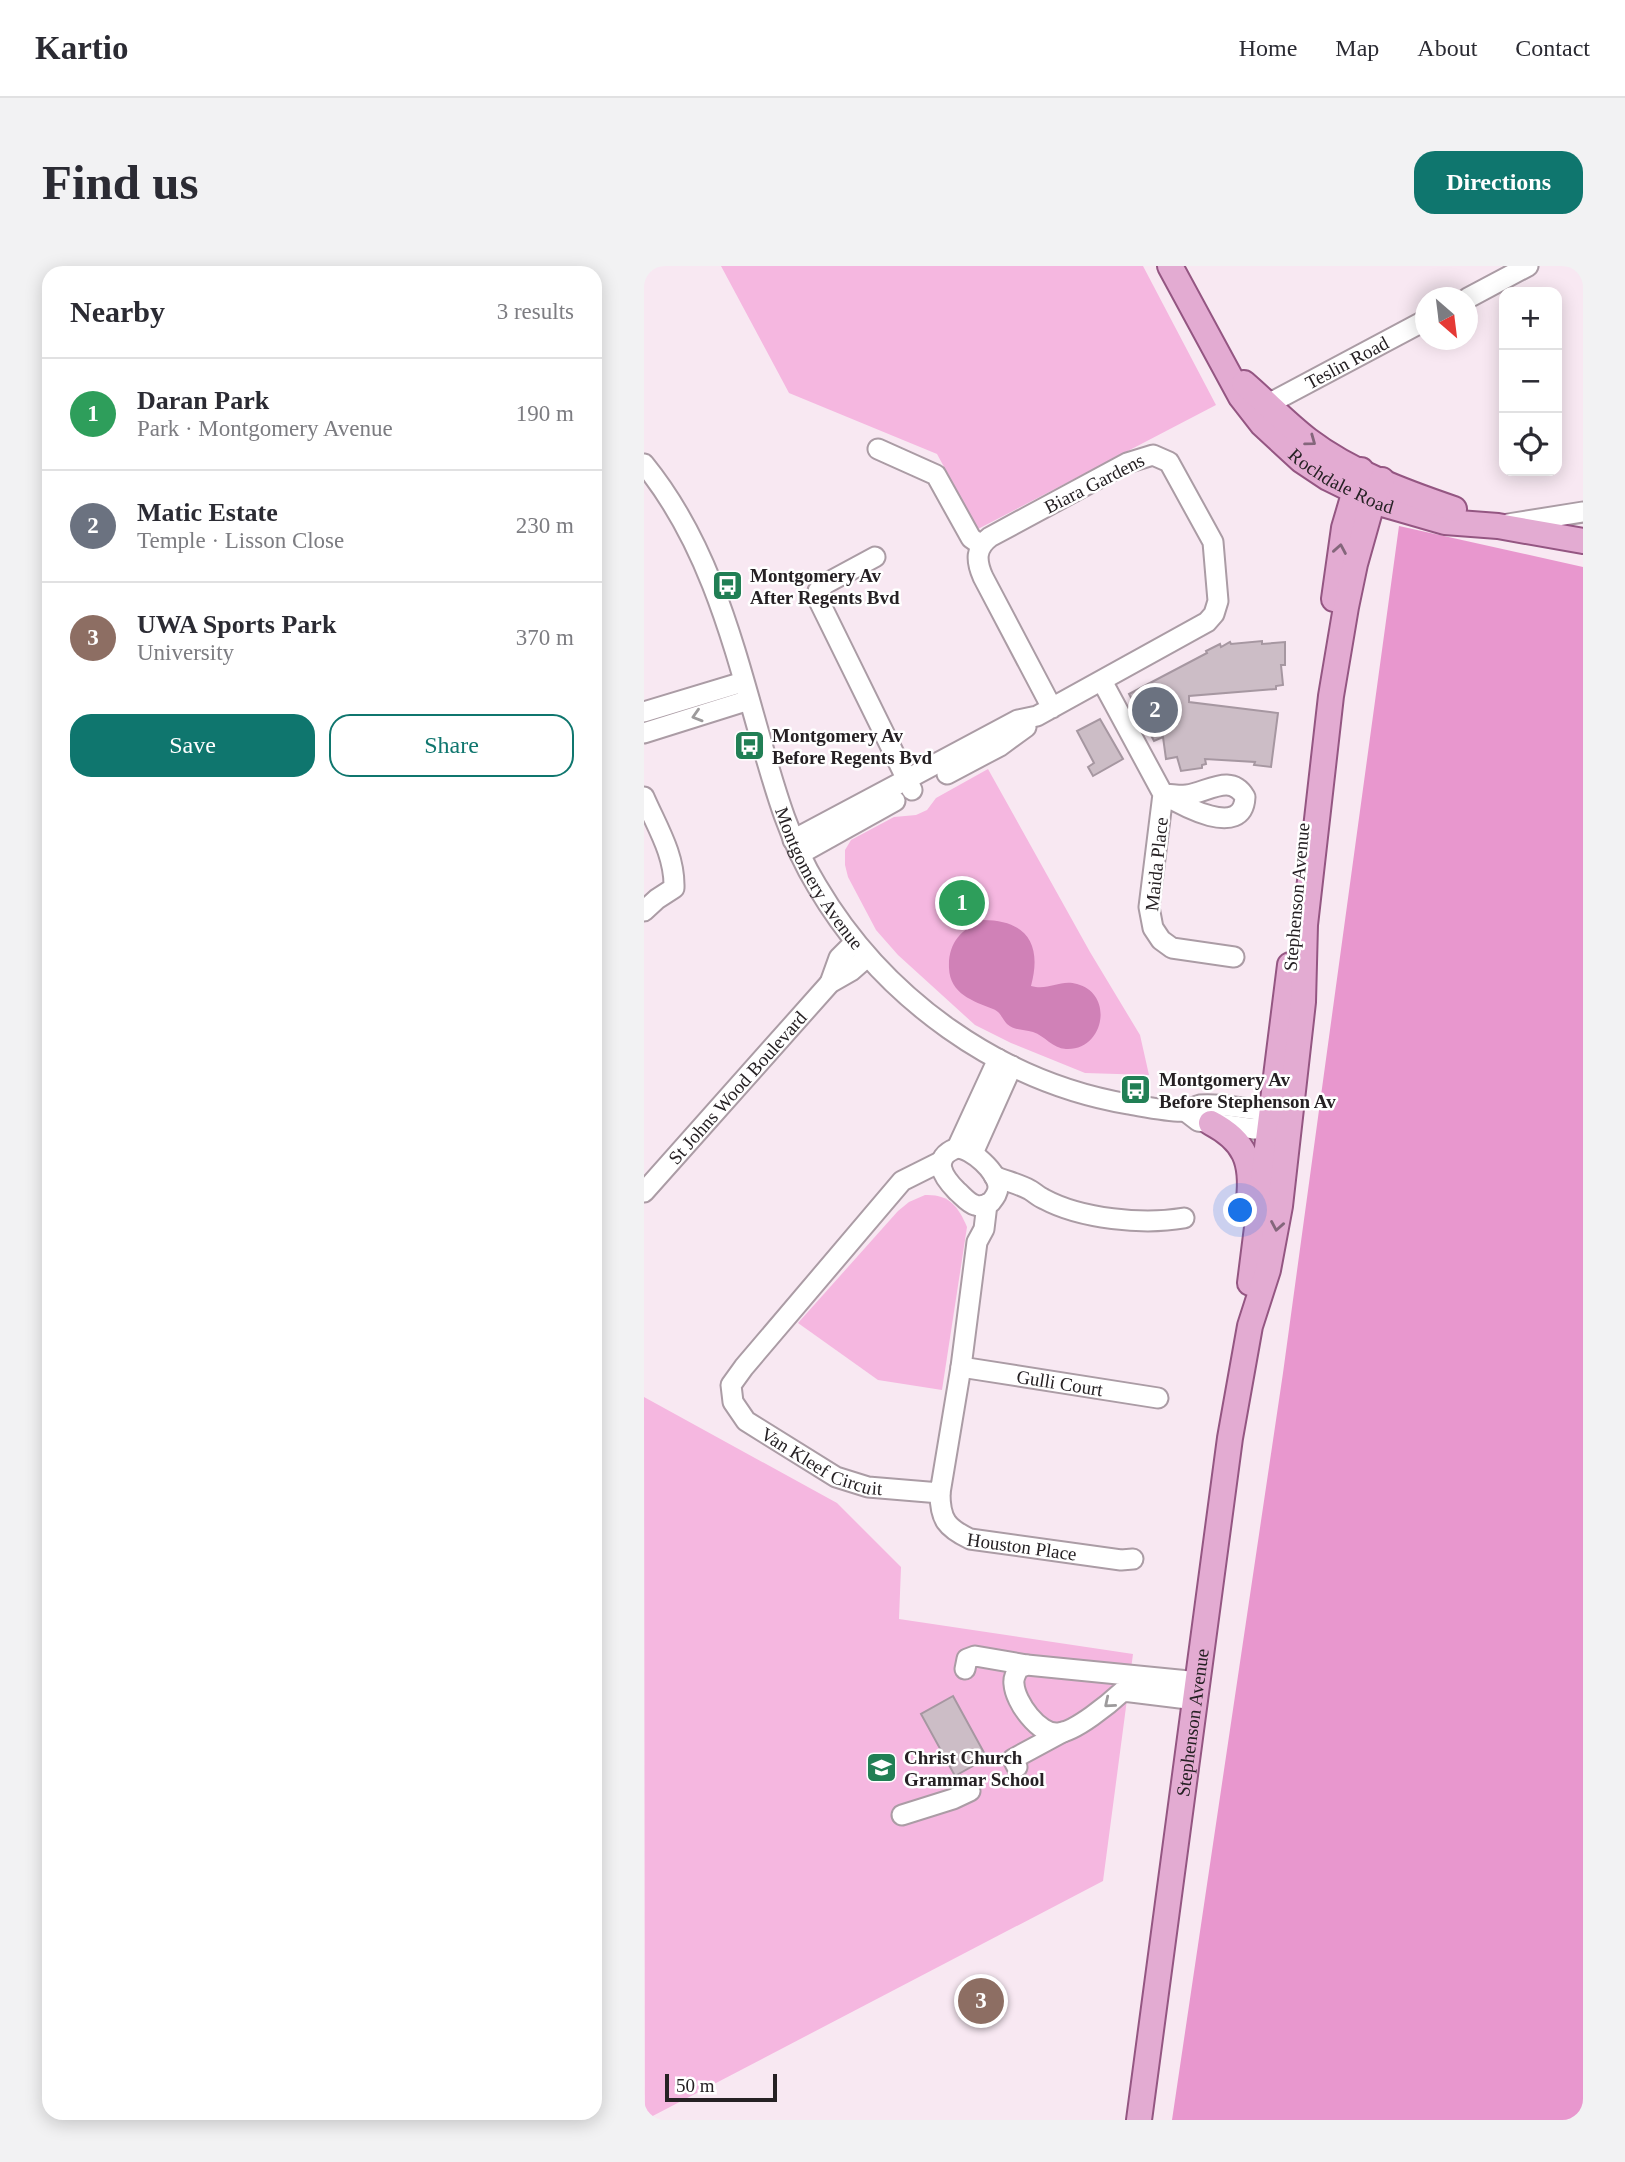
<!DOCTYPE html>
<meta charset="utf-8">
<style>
:root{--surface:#fff;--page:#f2f2f3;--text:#2b2b33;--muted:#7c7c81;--line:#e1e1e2;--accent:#0f766e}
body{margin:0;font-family:Georgia,serif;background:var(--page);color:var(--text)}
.controls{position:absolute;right:21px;top:21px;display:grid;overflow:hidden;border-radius:14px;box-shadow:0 4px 18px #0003}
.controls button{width:63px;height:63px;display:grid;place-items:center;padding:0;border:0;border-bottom:2px solid var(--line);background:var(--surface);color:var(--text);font:35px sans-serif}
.compass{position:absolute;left:771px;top:21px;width:63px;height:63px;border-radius:50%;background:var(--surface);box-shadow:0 4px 18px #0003;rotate:152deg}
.scale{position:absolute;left:21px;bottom:18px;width:112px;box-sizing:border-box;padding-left:7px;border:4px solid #262124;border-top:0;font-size:19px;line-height:24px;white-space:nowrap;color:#262124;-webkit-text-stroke:5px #fff;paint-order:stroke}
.you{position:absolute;left:597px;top:945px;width:24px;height:24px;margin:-18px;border:5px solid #fff;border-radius:50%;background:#1a73e8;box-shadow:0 0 0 10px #1a73e833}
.badge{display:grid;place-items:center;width:46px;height:46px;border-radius:50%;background:var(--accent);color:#fff;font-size:23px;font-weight:700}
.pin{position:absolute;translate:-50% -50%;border:4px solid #fff;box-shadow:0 2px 7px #0006}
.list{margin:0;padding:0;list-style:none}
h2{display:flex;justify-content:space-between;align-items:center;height:91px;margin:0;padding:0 28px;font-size:30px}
h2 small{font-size:23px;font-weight:400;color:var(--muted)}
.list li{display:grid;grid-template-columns:46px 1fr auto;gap:21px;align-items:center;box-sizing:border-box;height:112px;padding:0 28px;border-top:2px solid var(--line)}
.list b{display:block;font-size:26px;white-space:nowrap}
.list p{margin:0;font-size:23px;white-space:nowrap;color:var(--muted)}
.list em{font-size:23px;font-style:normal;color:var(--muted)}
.actions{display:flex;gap:14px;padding:21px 28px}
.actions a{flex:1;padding:16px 0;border:2px solid var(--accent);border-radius:21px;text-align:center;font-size:24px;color:var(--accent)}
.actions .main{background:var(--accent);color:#fff}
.icon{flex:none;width:38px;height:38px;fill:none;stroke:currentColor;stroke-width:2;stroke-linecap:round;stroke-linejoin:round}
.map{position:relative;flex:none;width:939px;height:1854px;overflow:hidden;border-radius:21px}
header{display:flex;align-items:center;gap:42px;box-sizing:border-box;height:98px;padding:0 35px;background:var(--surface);border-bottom:2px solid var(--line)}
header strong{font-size:33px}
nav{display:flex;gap:38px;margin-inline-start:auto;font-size:24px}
.intro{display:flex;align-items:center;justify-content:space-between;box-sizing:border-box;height:168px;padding:0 42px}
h1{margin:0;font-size:49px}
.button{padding:18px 32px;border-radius:21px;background:var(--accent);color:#fff;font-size:24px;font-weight:700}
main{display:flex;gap:42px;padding:0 42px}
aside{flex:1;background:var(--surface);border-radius:21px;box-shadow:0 4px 18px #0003}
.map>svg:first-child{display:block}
.green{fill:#f5b7e0}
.forest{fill:#e897ce}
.water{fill:#d081b7}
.building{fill:#ccbdc6;stroke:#a697a1;stroke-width:2}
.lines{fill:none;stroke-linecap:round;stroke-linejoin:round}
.minor-casing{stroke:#ab9ca5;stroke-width:23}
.major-casing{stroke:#945682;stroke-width:28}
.minor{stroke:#fff;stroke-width:19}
.major{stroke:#e3abd2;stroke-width:24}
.oneway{stroke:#84667b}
.oneway2{stroke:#9d9b9c}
.labels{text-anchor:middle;stroke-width:5;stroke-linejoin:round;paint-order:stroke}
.street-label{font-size:19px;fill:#262124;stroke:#fff}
.poi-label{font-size:19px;font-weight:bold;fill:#262124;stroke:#fff;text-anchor:start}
</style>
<header>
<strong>Kartio</strong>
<nav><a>Home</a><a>Map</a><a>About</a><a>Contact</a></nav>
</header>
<div class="intro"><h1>Find us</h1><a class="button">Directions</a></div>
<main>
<aside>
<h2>Nearby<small>3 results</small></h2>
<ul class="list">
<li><span class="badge" style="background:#2e9e5b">1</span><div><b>Daran Park</b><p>Park · Montgomery Avenue</p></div><em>190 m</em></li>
<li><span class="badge" style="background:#6b7280">2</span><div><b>Matic Estate</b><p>Temple · Lisson Close</p></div><em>230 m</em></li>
<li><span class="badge" style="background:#8d6e63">3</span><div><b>UWA Sports Park</b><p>University</p></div><em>370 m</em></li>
</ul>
<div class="actions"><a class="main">Save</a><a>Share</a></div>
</aside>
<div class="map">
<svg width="939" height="1854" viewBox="0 0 939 1854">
<rect width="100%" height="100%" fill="#f8e8f2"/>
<g class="green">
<polygon points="77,0 499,0 572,139 334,263 293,188 145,127"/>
<polygon points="344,503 446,686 496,769 505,809 441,807 367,777 331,759 254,689 232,664 204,611 201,599 201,584 207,574 250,551 272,549 283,544 292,532"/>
<path d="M281,929c24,-1 33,11 42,32l-25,163 -64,-10 -80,-57 100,-112 11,-9z"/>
<polygon points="0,1131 193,1237 257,1301 255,1353 489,1388 459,1615 1,1854"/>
</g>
<polygon class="forest" points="755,260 939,301 939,1854 528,1854 639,1107"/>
<path class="water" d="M339,654c45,0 59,26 48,66 18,5 29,-7 46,-2 38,10 27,67 -11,65 -14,-1 -21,-13 -33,-17 -9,-3 -18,-1 -26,-8 -5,-5 -6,-12 -14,-15 -20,-8 -43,-15 -44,-41 -1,-25 12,-39 34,-48z"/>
<g class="building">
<polygon points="618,375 618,378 641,376 641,399 637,399 639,419 632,420 632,423 545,430 545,436 634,447 627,501 610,499 611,496 561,493 562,498 558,499 558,502 537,505 533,491 522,493 519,471 510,475 485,428 563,387 562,385 576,378 577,381 586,376 587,378"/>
<polygon points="456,453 479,493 449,510 444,501 450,497 433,465"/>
<polygon points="309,1430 343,1492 311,1510 277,1448"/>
</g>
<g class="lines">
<defs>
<g id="minor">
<polyline points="824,32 884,0"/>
<path id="s1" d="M624,138l158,-84"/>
<polyline points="234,183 292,209 327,272 337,279"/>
<path id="s2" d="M0,198c66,81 90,182 118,280 14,49 28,98 55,142 66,112 182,196 311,218 13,2 46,9 57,7 5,-1 10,-5 15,-6 18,-2 40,3 58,5l16,22"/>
<polyline points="864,258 939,246"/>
<polyline points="231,291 181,318 174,325 174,333 268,524"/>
<path d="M458,415l61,113c8,0 17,2 24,1 21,-3 44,-22 58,2 -2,43 -64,8 -82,-3l-14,113 4,21 8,12 11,8 62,9"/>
<polyline points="0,446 99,416"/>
<polyline points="0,467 105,434"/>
<polyline points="303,508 356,480 382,461"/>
<path d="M0,531c13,30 31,58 30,91l-17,11 -13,12"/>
<path d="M149,574l225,-120 19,-4 170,-94 7,-8 4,-13 -5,-59 -44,-80 -16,-7 -26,8 -137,74c-15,11 -14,24 -7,40l69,131"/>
<polyline points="156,588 251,535"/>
<polyline points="186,717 195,692 211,676"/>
<polyline points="541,845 554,855 611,863 627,861 633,852"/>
<path d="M313,882c14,0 41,24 41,39 0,6 -3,10 -7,15 -5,3 -11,5 -16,3 -7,-2 -13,-10 -18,-14 -14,-14 -27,-33 0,-43z"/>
<polyline points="313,882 354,793"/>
<polyline points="329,887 368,800"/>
<path id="s3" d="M298,895l-40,20 -158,186 -13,18 2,17 13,19 90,56 32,10 72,6 21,-126 16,-125 7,-13 3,-25"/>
<path d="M350,910c12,5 25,8 36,14 5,3 9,7 14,9 37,20 99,26 140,19"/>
<path id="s4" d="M0,926l186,-209 21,-12 16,-14"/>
<path id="s5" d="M317,1101l197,31"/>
<path id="s6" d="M296,1227c0,27 7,35 30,46l151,21 12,-1"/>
<polyline points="321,1403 323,1393 331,1390 383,1399"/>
<path d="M552,1434l-73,-9c-13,12 -48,41 -65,42 -19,2 -43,-31 -44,-49 -1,-6 2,-11 5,-16l8,-3 172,17"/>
<polyline points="373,1501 369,1493 419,1466"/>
<polyline points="258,1549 309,1533 326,1525"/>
</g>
<g id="major">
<path id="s7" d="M526,0l71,131 21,27 39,36 27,18 51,25 66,19 53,4 85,15"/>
<path d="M600,117c22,19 42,40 64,57 42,32 96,52 146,69"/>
<polyline points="690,333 700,262 717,204"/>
<path d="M567,857c34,18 42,39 38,76"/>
<polyline points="606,1017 646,699"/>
<path id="s8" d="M495,1854l91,-682 20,-112 18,-56 12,-64 23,-204 2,-77 26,-229 15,-89 9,-43 18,-64 9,-20"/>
</g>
</defs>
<use href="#minor" class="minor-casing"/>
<use href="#major" class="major-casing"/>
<use href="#minor" class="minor"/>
<use href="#major" class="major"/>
</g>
<defs><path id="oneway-chevron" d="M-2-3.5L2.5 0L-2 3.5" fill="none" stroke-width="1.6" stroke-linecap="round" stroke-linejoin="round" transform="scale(1.75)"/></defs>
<g class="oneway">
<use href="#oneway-chevron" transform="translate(667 175) rotate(36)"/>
<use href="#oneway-chevron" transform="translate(696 283) rotate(-80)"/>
<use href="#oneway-chevron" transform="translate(633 960) rotate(100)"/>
</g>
<g class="oneway2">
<use href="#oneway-chevron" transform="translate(53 450) rotate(163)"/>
<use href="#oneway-chevron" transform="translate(465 1437) rotate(140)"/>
</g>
<defs>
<symbol id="bus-square" viewBox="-11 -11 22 22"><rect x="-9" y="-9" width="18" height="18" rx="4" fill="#217f55" stroke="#fff"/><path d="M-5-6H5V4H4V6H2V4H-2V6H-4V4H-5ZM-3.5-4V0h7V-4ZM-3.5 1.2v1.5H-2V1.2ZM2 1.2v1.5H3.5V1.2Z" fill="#fff"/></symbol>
<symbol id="school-square" viewBox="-11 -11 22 22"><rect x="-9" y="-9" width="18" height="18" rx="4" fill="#217f55" stroke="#fff"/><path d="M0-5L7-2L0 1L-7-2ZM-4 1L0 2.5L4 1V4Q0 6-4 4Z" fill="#fff"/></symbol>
</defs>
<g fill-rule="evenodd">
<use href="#bus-square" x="66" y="302" width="35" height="35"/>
<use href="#bus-square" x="88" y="462" width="35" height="35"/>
<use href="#bus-square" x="474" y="806" width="35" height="35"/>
<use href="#school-square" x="220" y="1484" width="35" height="35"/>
</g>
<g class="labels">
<g class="street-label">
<text dy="7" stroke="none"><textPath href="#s1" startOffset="89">Teslin Road</textPath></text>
<text dy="7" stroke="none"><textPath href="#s7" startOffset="282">Rochdale Road</textPath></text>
<text transform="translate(450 217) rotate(-27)" y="7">Biara Gardens</text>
<text transform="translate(512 598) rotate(-84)" y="7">Maida Place</text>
<text dy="7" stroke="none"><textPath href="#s2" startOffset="453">Montgomery Avenue</textPath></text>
<text transform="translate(652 631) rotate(-85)" y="7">Stephenson Avenue</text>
<text dy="7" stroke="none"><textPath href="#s4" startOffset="140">St Johns Wood Boulevard</textPath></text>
<text dy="7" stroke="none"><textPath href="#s5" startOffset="100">Gulli Court</textPath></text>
<text dy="7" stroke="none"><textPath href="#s3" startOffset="438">Van Kleef Circuit</textPath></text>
<text dy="7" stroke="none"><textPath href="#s6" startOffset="112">Houston Place</textPath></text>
<text dy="7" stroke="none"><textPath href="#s8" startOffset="401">Stephenson Avenue</textPath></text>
</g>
<g class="poi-label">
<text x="106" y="316">Montgomery Av<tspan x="106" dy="22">After Regents Bvd</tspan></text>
<text x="128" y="476">Montgomery Av<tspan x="128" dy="22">Before Regents Bvd</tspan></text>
<text x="515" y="820">Montgomery Av<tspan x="515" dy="22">Before Stephenson Av</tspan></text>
<text x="260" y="1498">Christ Church<tspan x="260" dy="22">Grammar School</tspan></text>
</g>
</g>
</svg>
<div class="controls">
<button>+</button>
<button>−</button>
<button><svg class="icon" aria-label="locate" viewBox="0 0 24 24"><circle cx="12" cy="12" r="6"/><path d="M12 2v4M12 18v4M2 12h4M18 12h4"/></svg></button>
</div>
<svg class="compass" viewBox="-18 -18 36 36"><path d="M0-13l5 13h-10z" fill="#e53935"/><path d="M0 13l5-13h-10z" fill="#7c7c81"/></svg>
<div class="scale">50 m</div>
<div class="you"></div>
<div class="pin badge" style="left:318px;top:637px;background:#2e9e5b">1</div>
<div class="pin badge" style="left:511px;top:444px;background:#6b7280">2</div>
<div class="pin badge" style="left:337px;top:1735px;background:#8d6e63">3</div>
</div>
</main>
